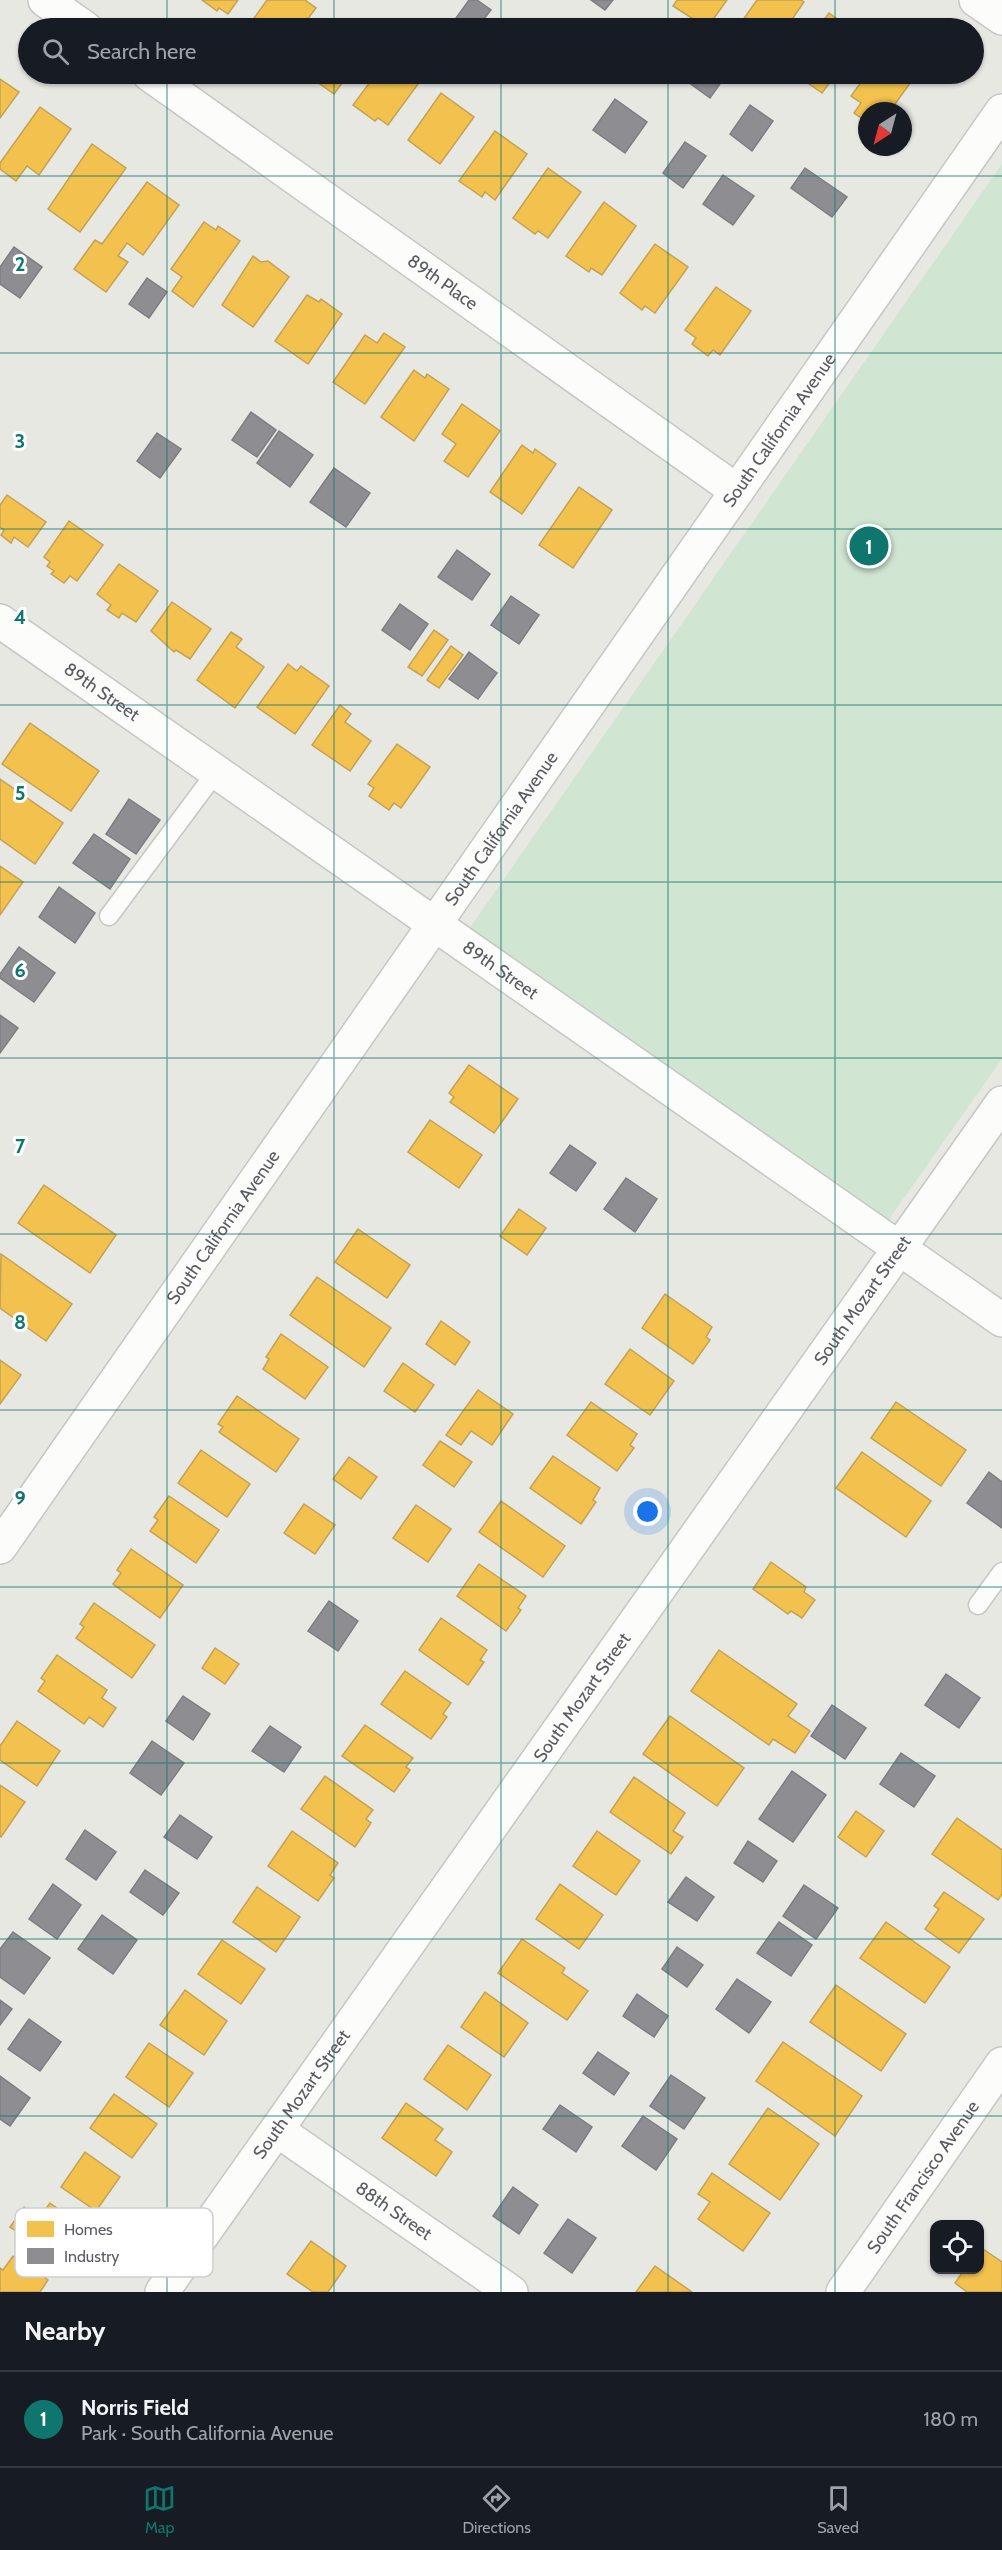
<!DOCTYPE html>
<meta charset="utf-8">
<style>
:root{--surface:#171b24;--page:#242831;--text:#f1f3f6;--muted:#9ea1a6;--line:#363941;--accent:#0f766e}
body{margin:0;font-family:Cabin,sans-serif;background:var(--page);color:var(--text)}
.controls{position:absolute;right:18px;bottom:18px;display:grid;overflow:hidden;border-radius:12px;box-shadow:0 2px 4px #0004}
.controls button{width:54px;height:54px;display:grid;place-items:center;padding:0;border:0;border-bottom:2px solid var(--line);background:var(--surface);color:var(--text);font:30px sans-serif}
.compass{position:absolute;left:858px;top:102px;width:54px;height:54px;border-radius:50%;background:var(--surface);box-shadow:0 2px 4px #0004;rotate:216deg}
.you{position:absolute;left:648px;top:1512px;width:21px;height:21px;margin:-15px;border:4px solid #fff;border-radius:50%;background:#1a73e8;box-shadow:0 0 0 9px #1a73e833}
.badge{display:grid;place-items:center;width:39px;height:39px;border-radius:50%;background:var(--accent);color:#fff;font-size:20px;font-weight:700}
.pin{position:absolute;translate:-50% -50%;border:3px solid #fff;box-shadow:0 2px 6px #0006}
.list{margin:0;padding:0;list-style:none}
h2{display:flex;justify-content:space-between;align-items:center;height:78px;margin:0;padding:0 24px;font-size:26px}
h2 small{font-size:20px;font-weight:400;color:var(--muted)}
.list li{display:grid;grid-template-columns:39px 1fr auto;gap:18px;align-items:center;box-sizing:border-box;height:96px;padding:0 24px;border-top:2px solid var(--line)}
.list b{display:block;font-size:22px;white-space:nowrap}
.list p{margin:0;font-size:20px;white-space:nowrap;color:var(--muted)}
.list em{font-size:20px;font-style:normal;color:var(--muted)}
.icon{flex:none;width:33px;height:33px;fill:none;stroke:currentColor;stroke-width:2;stroke-linecap:round;stroke-linejoin:round}
.map{position:relative;flex:none;width:1002px;height:2292px;overflow:hidden}
.search{position:absolute;background:var(--surface);box-shadow:0 2px 4px #0004;left:18px;right:18px;top:18px;height:66px;display:flex;align-items:center;gap:15px;box-sizing:border-box;padding:0 21px;border-radius:33px;color:var(--muted);font-size:22px}
.sheet{height:174px;background:var(--surface)}
nav{display:flex;justify-content:space-around;align-items:center;box-sizing:border-box;height:84px;border-top:2px solid var(--line);background:var(--surface);font-size:16px;color:var(--muted)}
nav a{display:grid;justify-items:center;gap:3px}
nav .on{color:var(--accent)}
.map>svg:first-child{display:block}
.green{fill:#d0e5d2}
.homes{fill:#f2c14e;stroke:#c4a254;stroke-width:1.5}
.industry{fill:#8d8d92;stroke:#7d7e83;stroke-width:1.5}
.lines{fill:none;stroke-linecap:round;stroke-linejoin:round}
.lane-casing{stroke:#c6c6c5;stroke-width:21}
.street-casing{stroke:#c6c6c5;stroke-width:36}
.lane{stroke:#fcfcfb;stroke-width:18}
.street{stroke:#fcfcfb;stroke-width:33}
.grid{fill:none;stroke:#0f766e;stroke-width:1.5;stroke-opacity:0.55}
.labels{text-anchor:middle;stroke-width:6;stroke-linejoin:round;paint-order:stroke}
.street-label{font-size:18px;fill:#595b61;stroke:#fff}
.key{fill:#fff;stroke:#cdced0;stroke-width:1.5}
.key-label{font-size:16px;fill:#595b61}
.grid-label{font-size:20px;text-anchor:middle;font-weight:bold;fill:#0f766e;stroke:#fff;stroke-width:6;stroke-linejoin:round;paint-order:stroke}
</style>
<div class="map">
<svg width="1002" height="2292" viewBox="0 0 1002 2292">
<rect width="100%" height="100%" fill="#e8e8e3"/>
<polygon class="green" points="1002,164 1002,1059 887,1222 469,929"/>
<g class="homes">
<polygon points="202,0 238,0 228,14 219,8 217,11"/>
<polygon points="267,0 305,0 316,8 301,28 247,28"/>
<polygon points="677,0 727,0 707,28 673,6"/>
<polygon points="757,0 801,0 804,2 786,28 746,28 740,24"/>
<polygon points="829,13 850,28 818,28"/>
<polygon points="306,74 349,74 334,94"/>
<polygon points="376,74 412,74 421,80 388,125 378,118 375,121 353,105"/>
<polygon points="795,74 836,74 822,93"/>
<polygon points="867,74 914,74 916,75 890,111 867,111 867,122 854,113 861,103 851,96"/>
<polygon points="0,79 19,92 0,118"/>
<polygon points="441,93 474,117 440,164 408,140"/>
<polygon points="40,107 71,129 39,175 27,166 16,181 0,169 0,163"/>
<polygon points="495,131 527,154 495,200 485,192 482,197 459,181"/>
<polygon points="92,144 126,168 80,232 48,209"/>
<polygon points="548,168 581,192 548,238 538,231 535,234 513,218"/>
<polygon points="147,182 179,205 143,255 127,243 118,256 128,262 106,292 74,269 95,240 102,244"/>
<polygon points="604,202 636,226 602,275 591,268 589,272 566,256"/>
<polygon points="204,222 216,230 218,226 240,241 193,307 172,291 182,277 171,269"/>
<polygon points="655,244 688,267 655,313 645,306 642,310 620,293"/>
<polygon points="253,256 261,262 268,261 289,277 253,327 222,305"/>
<polygon points="716,287 751,311 720,355 713,350 708,356 692,344 696,338 685,330"/>
<polygon points="307,295 319,302 321,299 342,314 308,364 275,341"/>
<polygon points="384,333 405,347 365,404 333,382 365,335 377,343"/>
<polygon points="414,370 425,378 427,374 449,389 414,441 381,417"/>
<polygon points="462,404 500,431 468,477 444,461 456,444 442,434"/>
<polygon points="522,445 533,453 535,449 556,464 522,514 490,492"/>
<polygon points="579,487 612,510 573,568 539,545"/>
<polygon points="7,495 46,522 28,547 14,537 11,543 1,535 4,530 0,527 0,505"/>
<polygon points="69,521 103,545 77,581 70,576 64,583 51,574 54,571 47,566 50,562 44,557"/>
<polygon points="119,564 158,591 136,622 122,613 119,618 107,610 111,605 97,594"/>
<polygon points="172,602 211,629 190,659 176,650 174,652 151,631"/>
<polygon points="434,630 448,640 422,676 408,667"/>
<polygon points="231,632 242,639 236,647 264,667 235,708 197,680"/>
<polygon points="451,646 463,655 439,688 427,680"/>
<polygon points="288,664 297,671 301,666 329,686 295,734 257,707"/>
<polygon points="340,705 351,714 345,722 371,741 350,771 312,745"/>
<polygon points="30,723 99,771 71,811 2,764"/>
<polygon points="397,744 430,767 401,808 394,803 389,810 369,796 374,788 368,784"/>
<polygon points="0,779 63,823 35,864 0,839"/>
<polygon points="0,866 23,882 0,915"/>
<polygon points="469,1065 518,1099 494,1133 450,1102 454,1097 449,1093"/>
<polygon points="430,1120 482,1155 459,1188 408,1152"/>
<polygon points="44,1185 116,1235 90,1273 18,1223"/>
<polygon points="519,1209 546,1228 527,1255 500,1236"/>
<polygon points="358,1229 410,1265 387,1298 335,1262"/>
<polygon points="1,1254 72,1304 46,1341 0,1308"/>
<polygon points="317,1277 391,1328 364,1367 290,1315"/>
<polygon points="665,1294 712,1327 706,1337 710,1340 693,1364 642,1328"/>
<polygon points="441,1321 470,1342 455,1365 426,1344"/>
<polygon points="281,1334 328,1367 305,1399 263,1369 269,1359 266,1357"/>
<polygon points="630,1349 674,1381 650,1415 605,1384"/>
<polygon points="0,1360 21,1375 0,1404"/>
<polygon points="403,1363 434,1385 415,1412 384,1391"/>
<polygon points="478,1390 513,1414 492,1445 471,1431 461,1445 446,1435"/>
<polygon points="237,1396 299,1439 276,1472 219,1432 223,1427 218,1424"/>
<polygon points="591,1402 637,1434 630,1445 634,1448 617,1471 567,1435"/>
<polygon points="896,1402 966,1450 941,1486 871,1438"/>
<polygon points="440,1441 472,1462 454,1487 423,1465"/>
<polygon points="201,1450 250,1484 227,1517 178,1483"/>
<polygon points="862,1452 931,1501 906,1537 836,1488"/>
<polygon points="553,1456 600,1488 593,1500 596,1502 581,1524 530,1488"/>
<polygon points="349,1457 377,1477 361,1499 333,1479"/>
<polygon points="169,1496 219,1530 196,1563 150,1531 158,1520 154,1517"/>
<polygon points="501,1501 565,1546 543,1577 479,1532"/>
<polygon points="304,1504 335,1525 315,1554 284,1533"/>
<polygon points="416,1505 451,1529 428,1562 393,1538"/>
<polygon points="131,1549 183,1585 160,1618 113,1584 121,1573 117,1570"/>
<polygon points="771,1562 806,1587 804,1592 815,1600 802,1618 791,1611 788,1614 753,1589"/>
<polygon points="479,1564 526,1596 518,1608 521,1610 506,1631 457,1596"/>
<polygon points="94,1603 155,1645 132,1678 76,1638 84,1627 80,1624"/>
<polygon points="441,1618 487,1650 480,1660 484,1662 468,1685 419,1650"/>
<polygon points="215,1648 239,1664 225,1684 202,1668"/>
<polygon points="719,1650 797,1704 788,1716 810,1731 795,1753 773,1739 769,1745 691,1691"/>
<polygon points="57,1655 107,1690 102,1698 116,1708 103,1727 89,1717 84,1724 38,1691 45,1681 41,1678"/>
<polygon points="405,1671 451,1703 443,1714 447,1717 431,1739 381,1704"/>
<polygon points="670,1716 744,1768 717,1806 643,1754"/>
<polygon points="17,1721 60,1751 37,1786 0,1760 0,1746"/>
<polygon points="365,1725 413,1758 406,1767 410,1770 394,1792 342,1756"/>
<polygon points="325,1776 373,1810 366,1819 371,1823 355,1847 301,1809"/>
<polygon points="634,1777 685,1813 673,1831 683,1837 671,1854 610,1812"/>
<polygon points="0,1785 25,1802 1,1837 0,1836"/>
<polygon points="856,1811 884,1831 866,1857 838,1837"/>
<polygon points="957,1818 1002,1850 1002,1894 998,1900 932,1854"/>
<polygon points="292,1831 338,1863 330,1875 334,1878 318,1901 268,1866"/>
<polygon points="597,1831 640,1861 616,1895 573,1866"/>
<polygon points="560,1884 603,1915 579,1949 536,1919"/>
<polygon points="257,1887 300,1917 276,1952 233,1922"/>
<polygon points="944,1892 984,1919 959,1953 925,1929 939,1909 934,1906"/>
<polygon points="886,1922 950,1967 925,2003 860,1958"/>
<polygon points="522,1939 565,1968 562,1973 588,1991 567,2020 498,1973"/>
<polygon points="222,1940 265,1969 241,2004 198,1974"/>
<polygon points="836,1985 906,2034 881,2071 810,2022"/>
<polygon points="185,1990 227,2021 204,2055 160,2025"/>
<polygon points="485,1992 528,2023 504,2057 461,2027"/>
<polygon points="783,2042 862,2096 835,2136 756,2081"/>
<polygon points="149,2043 193,2073 169,2107 126,2077"/>
<polygon points="448,2045 491,2075 467,2110 424,2079"/>
<polygon points="114,2094 157,2124 132,2158 90,2128"/>
<polygon points="406,2103 443,2129 435,2140 452,2152 436,2176 382,2138"/>
<polygon points="768,2108 819,2144 780,2200 729,2164"/>
<polygon points="85,2152 120,2177 96,2211 61,2187"/>
<polygon points="712,2173 770,2213 743,2251 698,2219 710,2202 698,2194"/>
<polygon points="50,2203 85,2228 61,2262 10,2227 24,2207 39,2218"/>
<polygon points="311,2241 346,2266 328,2292 313,2292 287,2274"/>
<polygon points="980,2247 1002,2262 1002,2292 967,2292 955,2283 964,2270 980,2270"/>
<polygon points="13,2256 48,2280 40,2292 0,2292 0,2268 3,2270"/>
<polygon points="655,2266 692,2292 636,2292"/>
</g>
<g class="industry">
<polygon points="469,0 477,0 491,10 477,28 455,28 451,25"/>
<polygon points="591,0 613,0 605,10"/>
<polygon points="688,74 727,74 710,98 684,79"/>
<polygon points="615,99 647,122 625,153 593,130"/>
<polygon points="750,105 773,121 752,151 730,134"/>
<polygon points="685,142 706,156 683,188 663,173"/>
<polygon points="805,168 847,197 832,217 791,188"/>
<polygon points="723,175 754,196 733,225 703,204"/>
<polygon points="14,247 42,267 20,298 0,284 0,267"/>
<polygon points="147,278 167,292 149,318 129,304"/>
<polygon points="251,412 276,430 257,457 232,440"/>
<polygon points="279,431 313,455 290,487 257,463"/>
<polygon points="157,433 181,449 160,478 137,461"/>
<polygon points="334,468 370,493 346,527 310,502"/>
<polygon points="457,550 490,574 472,600 438,577"/>
<polygon points="511,596 539,615 519,644 491,625"/>
<polygon points="400,604 428,624 410,650 382,630"/>
<polygon points="469,652 497,673 478,699 449,679"/>
<polygon points="129,799 160,820 136,854 106,834"/>
<polygon points="94,834 130,859 110,889 73,863"/>
<polygon points="59,887 95,913 75,943 39,917"/>
<polygon points="19,947 55,973 34,1002 0,978 0,974"/>
<polygon points="0,1015 18,1028 0,1053"/>
<polygon points="570,1145 596,1163 576,1191 550,1173"/>
<polygon points="626,1178 657,1199 635,1232 604,1209"/>
<polygon points="989,1472 1002,1482 1002,1528 967,1503"/>
<polygon points="329,1601 358,1621 338,1651 308,1631"/>
<polygon points="946,1674 980,1698 959,1728 925,1705"/>
<polygon points="183,1696 210,1714 193,1740 166,1721"/>
<polygon points="832,1705 866,1728 845,1759 811,1736"/>
<polygon points="270,1726 301,1747 284,1772 252,1751"/>
<polygon points="152,1741 184,1763 161,1795 130,1773"/>
<polygon points="901,1753 935,1776 914,1807 880,1784"/>
<polygon points="792,1771 826,1795 793,1842 759,1819"/>
<polygon points="180,1815 212,1837 197,1859 164,1837"/>
<polygon points="85,1830 116,1852 96,1880 66,1859"/>
<polygon points="748,1841 777,1861 763,1882 734,1863"/>
<polygon points="145,1870 179,1893 163,1915 130,1892"/>
<polygon points="686,1877 714,1897 697,1921 668,1902"/>
<polygon points="53,1884 81,1905 57,1939 29,1919"/>
<polygon points="804,1885 838,1908 816,1939 783,1916"/>
<polygon points="102,1915 137,1940 113,1974 78,1949"/>
<polygon points="779,1922 812,1945 791,1976 757,1953"/>
<polygon points="13,1932 50,1958 24,1994 0,1977 0,1949"/>
<polygon points="677,1947 703,1965 687,1987 662,1969"/>
<polygon points="737,1979 771,2002 749,2033 716,2009"/>
<polygon points="637,1994 668,2016 654,2037 623,2016"/>
<polygon points="0,2000 12,2009 0,2025"/>
<polygon points="29,2019 61,2042 40,2071 8,2049"/>
<polygon points="598,2052 629,2073 614,2095 583,2073"/>
<polygon points="671,2075 705,2098 684,2129 650,2106"/>
<polygon points="0,2076 30,2098 10,2126 0,2119"/>
<polygon points="560,2105 592,2127 576,2152 543,2129"/>
<polygon points="643,2116 677,2139 656,2170 622,2146"/>
<polygon points="513,2187 538,2205 519,2234 493,2216"/>
<polygon points="568,2219 596,2238 572,2273 544,2253"/>
</g>
<g class="lines">
<defs>
<g id="lane">
<polyline points="109,916 216,772"/>
<polyline points="978,1605 1002,1572"/>
</g>
<g id="street">
<polyline points="45,0 85,28"/>
<polyline points="976,0 1002,18"/>
<path id="s1" d="M149,74l588,417"/>
<path id="s2" d="M0,621l1002,699"/>
<path id="s3" d="M0,1547l1002,-1436"/>
<path id="s4" d="M277,2130l234,162"/>
<path id="s5" d="M162,2292l840,-1189"/>
<path id="s6" d="M843,2292l159,-228"/>
</g>
</defs>
<use href="#lane" class="lane-casing"/>
<use href="#street" class="street-casing"/>
<use href="#lane" class="lane"/>
<use href="#street" class="street"/>
</g>
<path class="grid" d="M167,0v28M334,0v28M501,0v28M668,0v28M835,0v28M167,74v2218M334,74v2218M501,74v2218M668,74v2218M835,74v2218M0,176h1002M0,353h1002M0,529h1002M0,705h1002M0,882h1002M0,1058h1002M0,1234h1002M0,1410h1002M0,1587h1002M0,1763h1002M0,1939h1002M0,2116h1002"/>
<g class="labels">
<g class="street-label">
<text dy="6" stroke="none"><textPath href="#s1" startOffset="360">89th Place</textPath></text>
<text dy="6" stroke="none"><textPath href="#s3" startOffset="1362">South California Avenue</textPath></text>
<text dy="6" stroke="none"><textPath href="#s2" startOffset="124">89th Street</textPath></text>
<text dy="6" stroke="none"><textPath href="#s3" startOffset="876">South California Avenue</textPath></text>
<text dy="6" stroke="none"><textPath href="#s2" startOffset="610">89th Street</textPath></text>
<text dy="6" stroke="none"><textPath href="#s3" startOffset="390">South California Avenue</textPath></text>
<text dy="6" stroke="none"><textPath href="#s5" startOffset="1214">South Mozart Street</textPath></text>
<text dy="6" stroke="none"><textPath href="#s5" startOffset="728">South Mozart Street</textPath></text>
<text dy="6" stroke="none"><textPath href="#s5" startOffset="242">South Mozart Street</textPath></text>
<text dy="6" stroke="none"><textPath href="#s6" startOffset="140">South Francisco Avenue</textPath></text>
<text dy="6" stroke="none"><textPath href="#s4" startOffset="142">88th Street</textPath></text>
</g>
</g>
<rect x="15" y="2208" width="198" height="69" rx="9" class="key"/>
<rect x="27" y="2221" width="27" height="16" fill="#f2c14e"/>
<rect x="27" y="2248" width="27" height="16" fill="#8d8d92"/>
<g class="key-label">
<text x="64" y="2235">Homes</text>
<text x="64" y="2262">Industry</text>
</g>
<g class="grid-label">
<text x="20" y="271">2</text>
<text x="20" y="448">3</text>
<text x="20" y="624">4</text>
<text x="20" y="800">5</text>
<text x="20" y="977">6</text>
<text x="20" y="1153">7</text>
<text x="20" y="1329">8</text>
<text x="20" y="1505">9</text>
</g>
</svg>
<div class="controls">
<button><svg class="icon" aria-label="locate" viewBox="0 0 24 24"><circle cx="12" cy="12" r="6"/><path d="M12 2v4M12 18v4M2 12h4M18 12h4"/></svg></button>
</div>
<svg class="compass" viewBox="-18 -18 36 36"><path d="M0-13l5 13h-10z" fill="#e53935"/><path d="M0 13l5-13h-10z" fill="#9ea1a6"/></svg>
<div class="you"></div>
<div class="pin badge" style="left:869px;top:546px">1</div>
<div class="search"><svg class="icon" aria-label="search" viewBox="0 0 24 24"><circle cx="10" cy="10" r="6"/><path d="M15 15l6 6"/></svg>Search here</div>
</div>
<section class="sheet">
<h2>Nearby<small></small></h2>
<ul class="list">
<li><span class="badge">1</span><div><b>Norris Field</b><p>Park · South California Avenue</p></div><em>180 m</em></li>
</ul>
</section>
<nav>
<a class="on"><svg class="icon" aria-label="map" viewBox="0 0 24 24"><path d="M3 6l6-2 6 2 6-2v14l-6 2-6-2-6 2zM9 4v14M15 6v14"/></svg>Map</a>
<a><svg class="icon" aria-label="directions" viewBox="0 0 24 24"><path d="M12 3l9 9-9 9-9-9zM9 14v-3h6M13 9l2 2-2 2"/></svg>Directions</a>
<a><svg class="icon" aria-label="saved" viewBox="0 0 24 24"><path d="M7 4h10v16l-5-4-5 4z"/></svg>Saved</a>
</nav>
